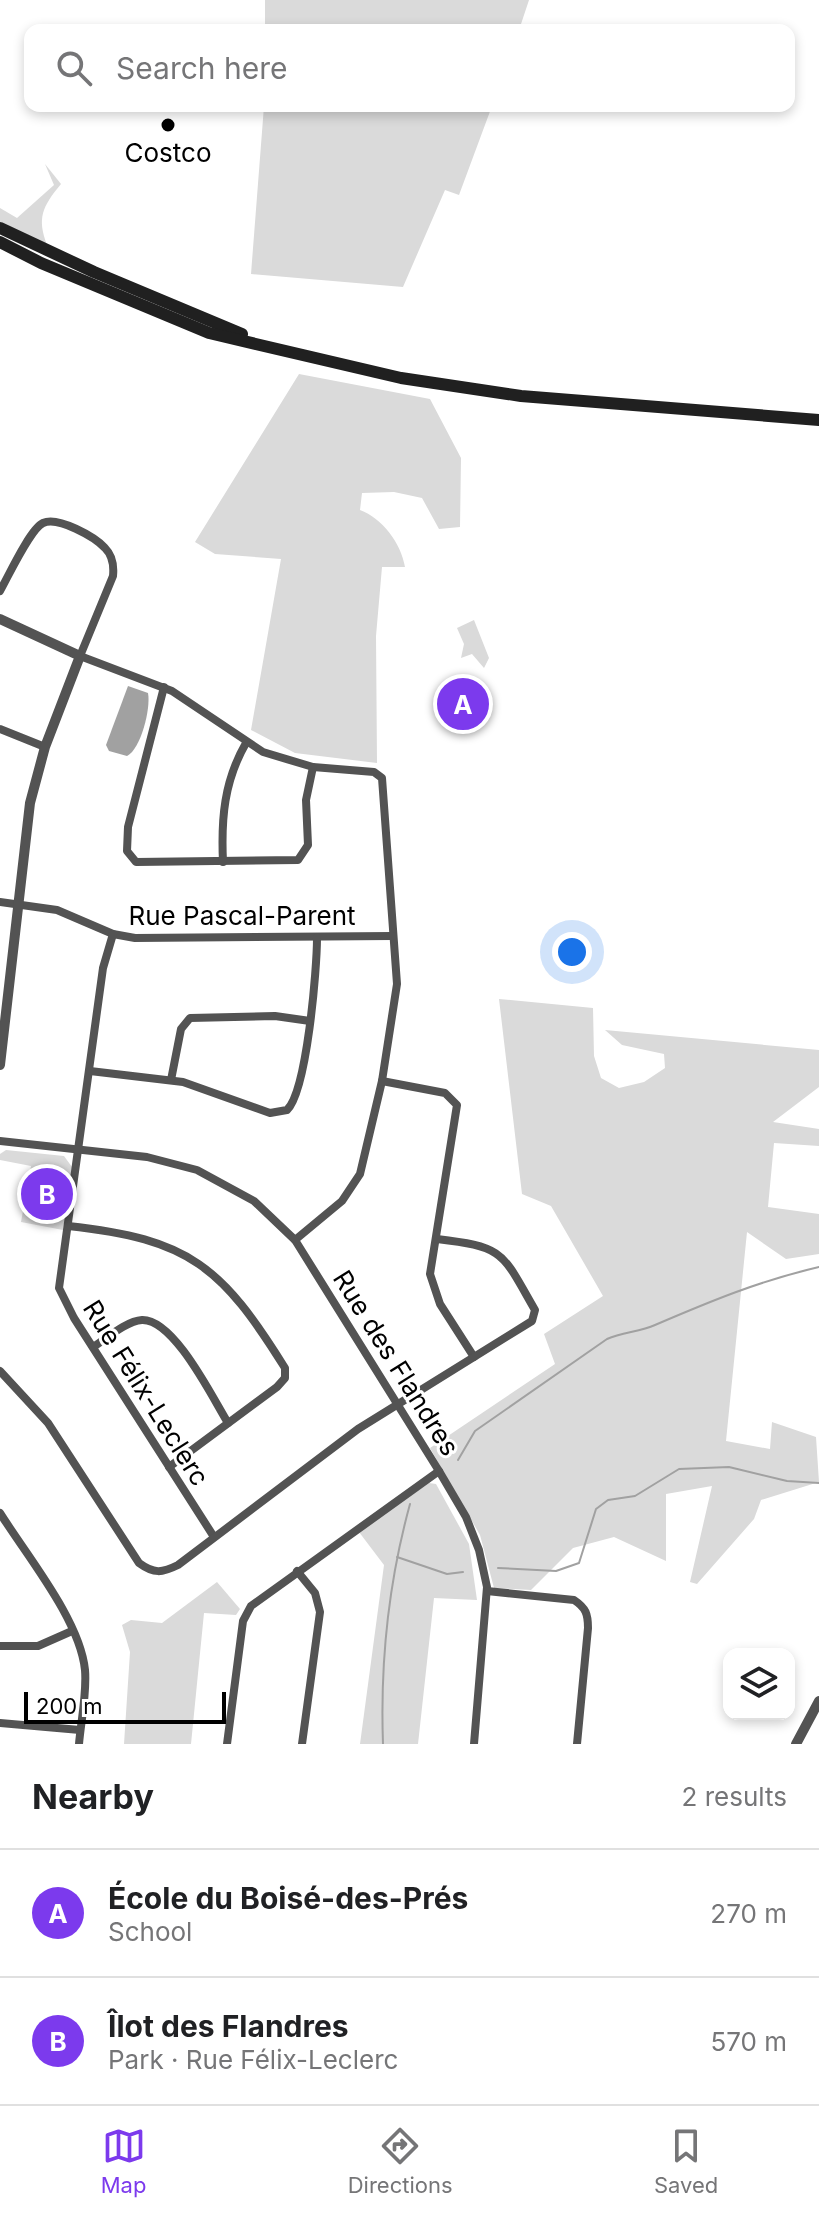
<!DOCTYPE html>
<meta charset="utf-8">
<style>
:root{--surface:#fff;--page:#f6f6f6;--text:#202124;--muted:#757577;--line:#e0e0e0;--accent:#7c3aed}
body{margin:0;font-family:Inter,sans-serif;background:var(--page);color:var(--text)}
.controls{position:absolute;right:24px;bottom:24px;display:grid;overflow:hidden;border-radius:16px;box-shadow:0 4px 12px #0003}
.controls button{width:72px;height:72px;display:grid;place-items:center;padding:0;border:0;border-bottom:2px solid var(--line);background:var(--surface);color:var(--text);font:40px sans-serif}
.scale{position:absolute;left:24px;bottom:20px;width:202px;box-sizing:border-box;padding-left:8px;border:4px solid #000;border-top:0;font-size:22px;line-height:28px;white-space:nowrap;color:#000;-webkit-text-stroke:6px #fff;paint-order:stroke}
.you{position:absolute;left:572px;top:952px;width:28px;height:28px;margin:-20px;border:6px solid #fff;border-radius:50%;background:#1a73e8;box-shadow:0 0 0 12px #1a73e833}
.badge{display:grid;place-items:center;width:52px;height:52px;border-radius:50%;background:var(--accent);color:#fff;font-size:26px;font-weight:700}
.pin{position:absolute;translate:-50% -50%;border:4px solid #fff;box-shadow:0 2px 8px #0006}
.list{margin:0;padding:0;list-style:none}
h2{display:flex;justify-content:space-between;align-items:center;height:104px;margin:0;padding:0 32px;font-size:34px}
h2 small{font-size:26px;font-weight:400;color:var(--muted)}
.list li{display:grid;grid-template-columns:52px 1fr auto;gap:24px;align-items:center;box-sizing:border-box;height:128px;padding:0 32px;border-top:2px solid var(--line)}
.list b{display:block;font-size:30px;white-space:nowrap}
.list p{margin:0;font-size:26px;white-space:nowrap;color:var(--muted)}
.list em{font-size:26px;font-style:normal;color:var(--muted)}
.icon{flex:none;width:44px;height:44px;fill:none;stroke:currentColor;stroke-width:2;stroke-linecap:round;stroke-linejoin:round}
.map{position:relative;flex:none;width:819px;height:1744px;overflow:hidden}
.search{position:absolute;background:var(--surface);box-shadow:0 4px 12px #0003;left:24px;right:24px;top:24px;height:88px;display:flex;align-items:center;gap:20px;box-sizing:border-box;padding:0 28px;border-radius:16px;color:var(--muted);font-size:30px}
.sheet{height:360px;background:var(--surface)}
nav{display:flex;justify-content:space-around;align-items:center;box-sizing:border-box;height:112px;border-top:2px solid var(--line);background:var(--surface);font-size:22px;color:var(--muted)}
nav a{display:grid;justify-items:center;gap:4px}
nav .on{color:var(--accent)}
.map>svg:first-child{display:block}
.green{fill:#dadada}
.water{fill:#a1a1a1}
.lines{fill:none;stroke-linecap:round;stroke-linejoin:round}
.stream{stroke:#a1a1a1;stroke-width:2}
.minor{stroke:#535353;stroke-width:8}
.tertiary{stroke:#535353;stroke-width:10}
.secondary{stroke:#202020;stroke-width:12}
.poi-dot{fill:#000;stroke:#fff;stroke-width:3}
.labels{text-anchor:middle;stroke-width:6;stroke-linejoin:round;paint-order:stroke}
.poi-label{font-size:26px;fill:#000;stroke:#fff}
.street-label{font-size:26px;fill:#000;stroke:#fff}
</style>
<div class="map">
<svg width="819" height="1744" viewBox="0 0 819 1744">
<rect width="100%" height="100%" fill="#fff"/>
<g class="green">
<polygon points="265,0 529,0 519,30 265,30"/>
<polygon points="264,106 492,106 459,195 445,190 403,287 251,274"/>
<path d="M45,164l16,20c-19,23 -24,34 -14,61l-47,-23v-14l17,10 37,-33z"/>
<path d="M299,374l131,25 31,59 -1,69 -21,2 -17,-31 -28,-6 -32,1 -2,17c22,8 41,33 45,57h-23l-6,69 1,127 -82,-10 -44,-23 30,-171 -66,-5 -20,-12z"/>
<polygon points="474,620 489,658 484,668 472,654 461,658 464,644 457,628"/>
<polygon points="499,999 593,1008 594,1056 601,1078 619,1088 644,1082 665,1068 664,1054 622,1045 605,1030 819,1050 819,1087 773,1122 819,1129 819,1146 774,1143 768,1207 819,1214 819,1254 786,1259 747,1232 726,1441 770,1449 772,1422 816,1437 819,1482 761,1500 754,1519 697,1584 690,1582 712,1486 666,1494 666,1561 614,1537 573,1548 531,1590 494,1588 480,1535 430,1448 555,1364 544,1334 603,1296 551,1206 522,1194"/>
<polygon points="6,1150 64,1156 72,1167 63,1230 21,1222 31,1166 0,1160 0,1154"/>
<polygon points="429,1483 436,1484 469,1544 477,1600 434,1598 418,1744 360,1744 384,1565 359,1532"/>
<polygon points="217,1582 240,1609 236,1615 204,1613 191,1744 124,1744 130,1652 122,1625 131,1620 162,1623"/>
</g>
<path class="water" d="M128,686l20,7c3,15 -7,56 -21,63l-18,-5 -3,-6z"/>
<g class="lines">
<g class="stream">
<path d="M458,1460l17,-29 132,-92c16,-7 33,-7 48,-14 56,-24 104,-44 164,-58"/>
<polyline points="397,1557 447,1574 463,1572"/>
<polyline points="498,1568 556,1571 579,1563 596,1509 608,1500 635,1496 679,1469 729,1467 787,1481 819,1483"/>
<path d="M383,1744c-3,-83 5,-160 27,-240"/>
</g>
<g class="minor">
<path d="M0,591c8,-14 30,-62 43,-68 15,-7 52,14 62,25 8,8 9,18 8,28l-33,80 92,35 91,61 50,15 61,5 8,6 15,206 -15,97 -22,93 -18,27 -47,39"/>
<polyline points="164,687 128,827 127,851 136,862 298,860 308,845 306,800 313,767"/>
<polyline points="0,729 45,747"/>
<path d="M223,862c-2,-43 1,-81 23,-119"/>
<polyline points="0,902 57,910 113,934 135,938 393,936"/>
<polyline points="113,934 103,968 59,1288 74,1318 214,1537"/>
<path d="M90,1071l93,11 87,31 17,-3c20,-19 30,-142 30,-172"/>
<polyline points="171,1080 181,1029 190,1018 275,1016 310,1021"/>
<polyline points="382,1081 445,1093 457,1105 430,1274 440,1304 474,1357"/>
<polyline points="0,1141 147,1157 197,1170 254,1201 295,1240 439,1471 466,1517 479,1550 487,1587 474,1744"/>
<path d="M68,1226c122,13 154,41 217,142v10l-8,9 -108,80"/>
<path d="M93,1347c13,-8 33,-26 49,-27 32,-1 70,77 86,103"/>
<path d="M0,1371l48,52 91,140c15,11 23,10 39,2l180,-136 174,-108 3,-11c-33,-57 -29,-63 -98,-71"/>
<path d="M0,1513c27,43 80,107 85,157 2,23 -4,51 -6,74"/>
<polyline points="297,1571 315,1593 320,1612 302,1744"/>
<path d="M487,1591l87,9c12,8 14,14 14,28l-11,116"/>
<polyline points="0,1646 38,1646 72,1631"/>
<polyline points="0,1723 80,1730"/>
<polyline points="227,1744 243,1621 251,1606 439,1471"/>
</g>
<g class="tertiary">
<polyline points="0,619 80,656 45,747 30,803 0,1065"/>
<polyline points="796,1744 819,1701"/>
</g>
<g class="secondary">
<polyline points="0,228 94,272 242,334"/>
<polyline points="0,242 41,263 209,333 401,378 521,396 819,420"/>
</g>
</g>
<circle class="poi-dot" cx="168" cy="125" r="8"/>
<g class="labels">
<g class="poi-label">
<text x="168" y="162">Costco</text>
</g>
<g class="street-label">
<text x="242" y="925">Rue Pascal-Parent</text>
<text transform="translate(396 1363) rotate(58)" y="9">Rue des Flandres</text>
<text transform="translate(146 1393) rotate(58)" y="9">Rue Félix-Leclerc</text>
</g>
</g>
</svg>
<div class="controls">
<button><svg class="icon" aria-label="layers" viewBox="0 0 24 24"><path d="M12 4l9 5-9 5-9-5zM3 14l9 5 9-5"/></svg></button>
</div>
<div class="scale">200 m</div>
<div class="you"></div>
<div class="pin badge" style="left:463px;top:704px">A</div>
<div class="pin badge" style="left:47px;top:1194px">B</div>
<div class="search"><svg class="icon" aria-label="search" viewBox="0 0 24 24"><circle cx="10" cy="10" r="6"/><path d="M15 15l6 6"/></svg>Search here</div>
</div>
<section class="sheet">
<h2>Nearby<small>2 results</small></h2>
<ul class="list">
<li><span class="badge">A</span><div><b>École du Boisé-des-Prés</b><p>School</p></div><em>270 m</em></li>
<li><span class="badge">B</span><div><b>Îlot des Flandres</b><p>Park · Rue Félix-Leclerc</p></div><em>570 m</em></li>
</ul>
</section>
<nav>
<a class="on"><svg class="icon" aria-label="map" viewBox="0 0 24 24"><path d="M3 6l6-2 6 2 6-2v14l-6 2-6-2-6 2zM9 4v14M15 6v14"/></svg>Map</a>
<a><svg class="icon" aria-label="directions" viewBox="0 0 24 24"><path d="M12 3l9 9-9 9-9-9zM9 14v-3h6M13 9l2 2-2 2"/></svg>Directions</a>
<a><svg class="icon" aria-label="saved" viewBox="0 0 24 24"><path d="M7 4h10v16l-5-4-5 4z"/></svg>Saved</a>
</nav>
